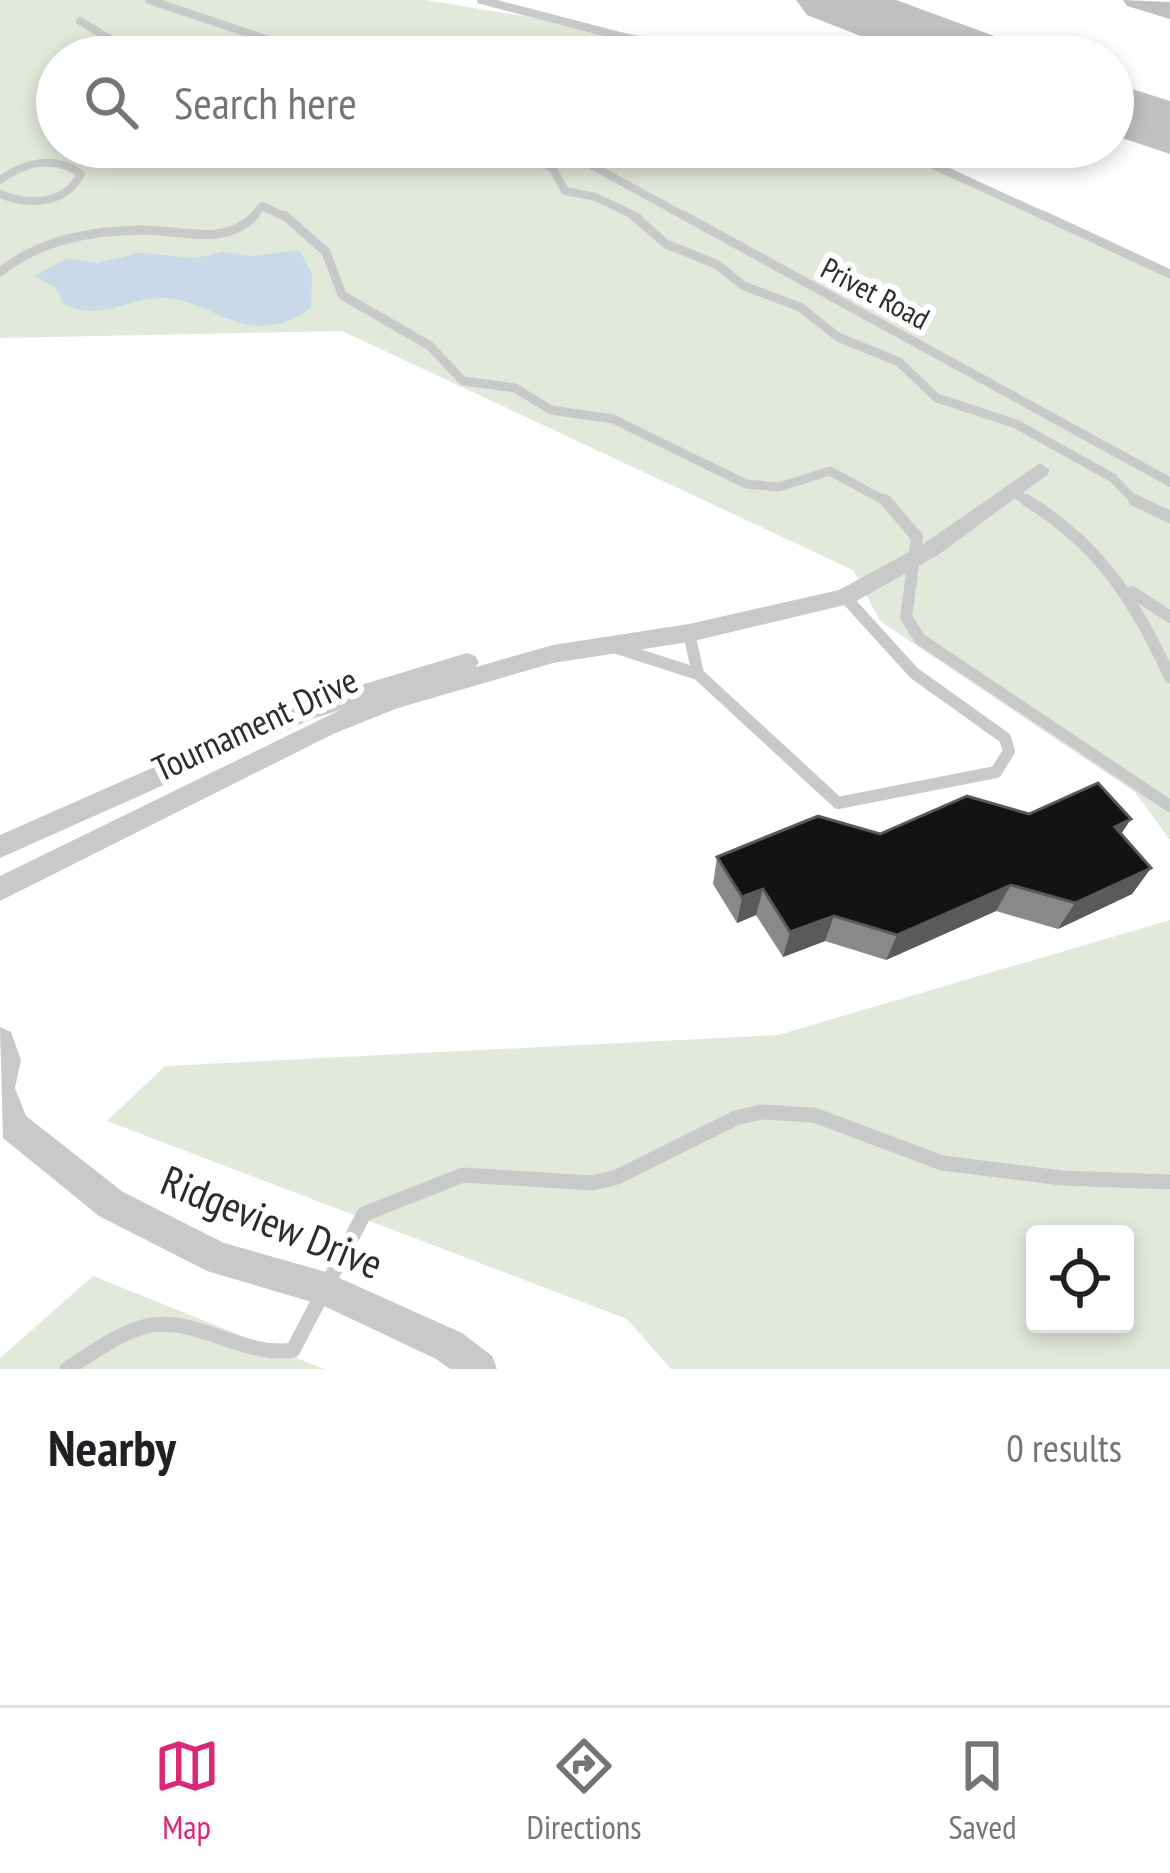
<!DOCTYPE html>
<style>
:root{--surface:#fff;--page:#f2f2f2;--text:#202124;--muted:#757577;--line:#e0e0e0;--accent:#db2777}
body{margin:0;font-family:"PT Sans Narrow",sans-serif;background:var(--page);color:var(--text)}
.controls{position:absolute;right:36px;bottom:36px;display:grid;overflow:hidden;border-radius:12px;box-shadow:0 6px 18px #0003}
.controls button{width:108px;height:108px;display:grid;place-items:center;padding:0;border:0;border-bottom:3px solid var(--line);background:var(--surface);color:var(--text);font:60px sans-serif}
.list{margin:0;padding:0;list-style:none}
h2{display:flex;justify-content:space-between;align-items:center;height:156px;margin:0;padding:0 48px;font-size:51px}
h2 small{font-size:39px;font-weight:400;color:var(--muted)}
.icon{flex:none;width:66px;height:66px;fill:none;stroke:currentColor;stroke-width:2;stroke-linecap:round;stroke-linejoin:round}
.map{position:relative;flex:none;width:1170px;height:1369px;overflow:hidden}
.search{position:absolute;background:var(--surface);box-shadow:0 6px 18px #0003;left:36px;right:36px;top:36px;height:132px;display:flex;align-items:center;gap:30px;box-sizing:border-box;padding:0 42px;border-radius:66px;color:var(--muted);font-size:45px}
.sheet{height:336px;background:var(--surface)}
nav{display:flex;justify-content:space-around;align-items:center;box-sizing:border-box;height:168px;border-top:3px solid var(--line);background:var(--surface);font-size:33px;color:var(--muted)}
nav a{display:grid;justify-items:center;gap:6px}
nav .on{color:var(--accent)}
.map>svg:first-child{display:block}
.green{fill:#e1e9da;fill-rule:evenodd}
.water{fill:#c8d9e8}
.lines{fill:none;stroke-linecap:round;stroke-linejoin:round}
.taxiway{fill:#c0c0c0;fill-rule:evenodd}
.runway{fill:#c0c0c0;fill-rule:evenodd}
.service-far3{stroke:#c9c9c9;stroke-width:8}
.service-far2{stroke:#c9c9c9;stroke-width:9}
.service-far1{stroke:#c9c9c9;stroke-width:12}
.service{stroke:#c9c9c9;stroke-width:15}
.minor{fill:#c9c9c9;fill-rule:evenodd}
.wall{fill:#898989}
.shaded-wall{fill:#5a5a5a}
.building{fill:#131313;stroke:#5a5a5a;stroke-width:3}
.labels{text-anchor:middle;stroke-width:12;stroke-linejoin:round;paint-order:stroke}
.far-street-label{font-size:30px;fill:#2c2c2c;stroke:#fff}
.street-label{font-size:36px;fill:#2c2c2c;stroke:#fff}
.near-street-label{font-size:42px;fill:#2c2c2c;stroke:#fff}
</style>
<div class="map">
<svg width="1170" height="1369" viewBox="0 0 1170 1369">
<rect width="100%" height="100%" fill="#fff"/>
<g class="green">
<polygon points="0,0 426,0 656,38 697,57 57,57 57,147 895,147 1170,272 1170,840 1135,792 880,621 853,570 342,331 0,338"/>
<path d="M1170,920v449h-499l-44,-50 -520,-198 58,-55 613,-31zM1035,1234h90v90h-90z"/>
<polygon points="93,1276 324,1369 0,1369 0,1358"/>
</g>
<path class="water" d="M299,250l13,23 -1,35c-61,44 -94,-6 -145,-10 -39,-2 -63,25 -102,6l-9,-17 -21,-11 34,-18 29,5 42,-10 57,5 27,-6 28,4z"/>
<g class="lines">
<polygon class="taxiway" points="1123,0 1170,2 1170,19 1127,6"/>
<g class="runway">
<polygon points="796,0 896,0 1008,41 1018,57 914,57 807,15"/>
<polygon points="1113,83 1170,101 1170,154 1113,135"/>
</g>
<g class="service-far3">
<polyline points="149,0 320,57"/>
<polyline points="481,0 701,57"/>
<polyline points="80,21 131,52 155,57"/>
<polyline points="513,147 553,169 565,191 596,197 639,218"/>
<polyline points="558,147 688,218"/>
<polyline points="894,147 1049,218"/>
<path d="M0,180c25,-18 54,-25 81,-6 -16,31 -52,32 -81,20"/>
<polyline points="252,218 262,206 288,218"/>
</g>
<g class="service-far2">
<polyline points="284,215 326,252 342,295 430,346 463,381 515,388 551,410 613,419 746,484 779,487 830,471 889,503"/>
<polyline points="633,215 666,244 716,264 744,286 800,307 838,337 899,362 937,398 1016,424 1113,478 1137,503"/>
<polyline points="683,215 1170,482"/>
<polyline points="1043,215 1170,274"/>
<path d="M0,272c40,-32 89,-41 140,-42 39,-1 84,18 115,-15"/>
<polyline points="1010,491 1031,503"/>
</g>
<g class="service-far1">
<polyline points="885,500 917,537 906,617 920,639 1170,806"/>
<path d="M1026,500c73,44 109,101 144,177"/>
<polyline points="1134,500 1170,517"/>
<polyline points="1132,592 1170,617"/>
<polyline points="689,633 698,674"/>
<polyline points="617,648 698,674 838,803 996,772 1009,751 1005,738 914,673 845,597"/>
</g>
<path class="service" d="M67,1369c24,-15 48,-34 76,-42 51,-14 98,31 150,23l71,-136 99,-39 130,8 24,-6 119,-59 25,-6 53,3 128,48 120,15 108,4"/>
<g class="minor">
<polygon points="1040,463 1050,470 1047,475 938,555 853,603 689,642 553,663 398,708 333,734 0,901 0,876 340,710 312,719 0,858 0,835 295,705 467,653 475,656 479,662 476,667 553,645 689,624 839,590 922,545"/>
<polygon points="0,1027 11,1032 21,1060 15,1088 26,1116 123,1192 224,1243 326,1272 462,1333 492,1356 497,1369 450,1369 436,1359 322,1305 207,1271 99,1216 3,1138"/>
</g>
</g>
<polygon class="wall" points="1029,814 1131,819 1121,834 1151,868 1132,894 1058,929 996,911 886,960 825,941 783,957 756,915 737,923 713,884 717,857"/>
<g class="shaded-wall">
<polygon points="1131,819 1113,846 1115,827"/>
<polygon points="1151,868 1132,894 1058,929 1075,903"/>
<polygon points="1011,885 996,911 886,960 897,935"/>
<polygon points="763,889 756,915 737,923 742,897"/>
<polygon points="834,916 825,941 783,957 790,932"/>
</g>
<polygon class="building" points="1098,783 1131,819 1115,827 1151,868 1075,903 1011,885 897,935 834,916 790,932 763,889 742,897 717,857 818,816 880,834 967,796 1029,814"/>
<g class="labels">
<g class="far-street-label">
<text transform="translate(875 294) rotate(28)" y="10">Privet Road</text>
</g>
<g class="street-label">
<text transform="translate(255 724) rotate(-25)" y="13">Tournament Drive</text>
</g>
<g class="near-street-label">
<text transform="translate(272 1222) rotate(22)" y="15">Ridgeview Drive</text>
</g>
</g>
</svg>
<div class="controls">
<button><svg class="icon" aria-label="locate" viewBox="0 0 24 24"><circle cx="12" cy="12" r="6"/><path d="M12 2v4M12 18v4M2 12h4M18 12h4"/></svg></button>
</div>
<div class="search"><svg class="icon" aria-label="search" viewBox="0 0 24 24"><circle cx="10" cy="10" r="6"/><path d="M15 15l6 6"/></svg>Search here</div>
</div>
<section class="sheet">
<h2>Nearby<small>0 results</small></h2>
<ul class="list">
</ul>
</section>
<nav>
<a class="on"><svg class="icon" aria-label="map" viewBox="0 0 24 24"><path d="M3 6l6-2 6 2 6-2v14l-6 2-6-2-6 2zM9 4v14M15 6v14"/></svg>Map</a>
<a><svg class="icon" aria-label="directions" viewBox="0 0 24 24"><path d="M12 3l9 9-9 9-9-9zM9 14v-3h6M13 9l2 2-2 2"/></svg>Directions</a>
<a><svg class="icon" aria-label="saved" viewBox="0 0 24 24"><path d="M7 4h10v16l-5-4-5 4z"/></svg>Saved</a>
</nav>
